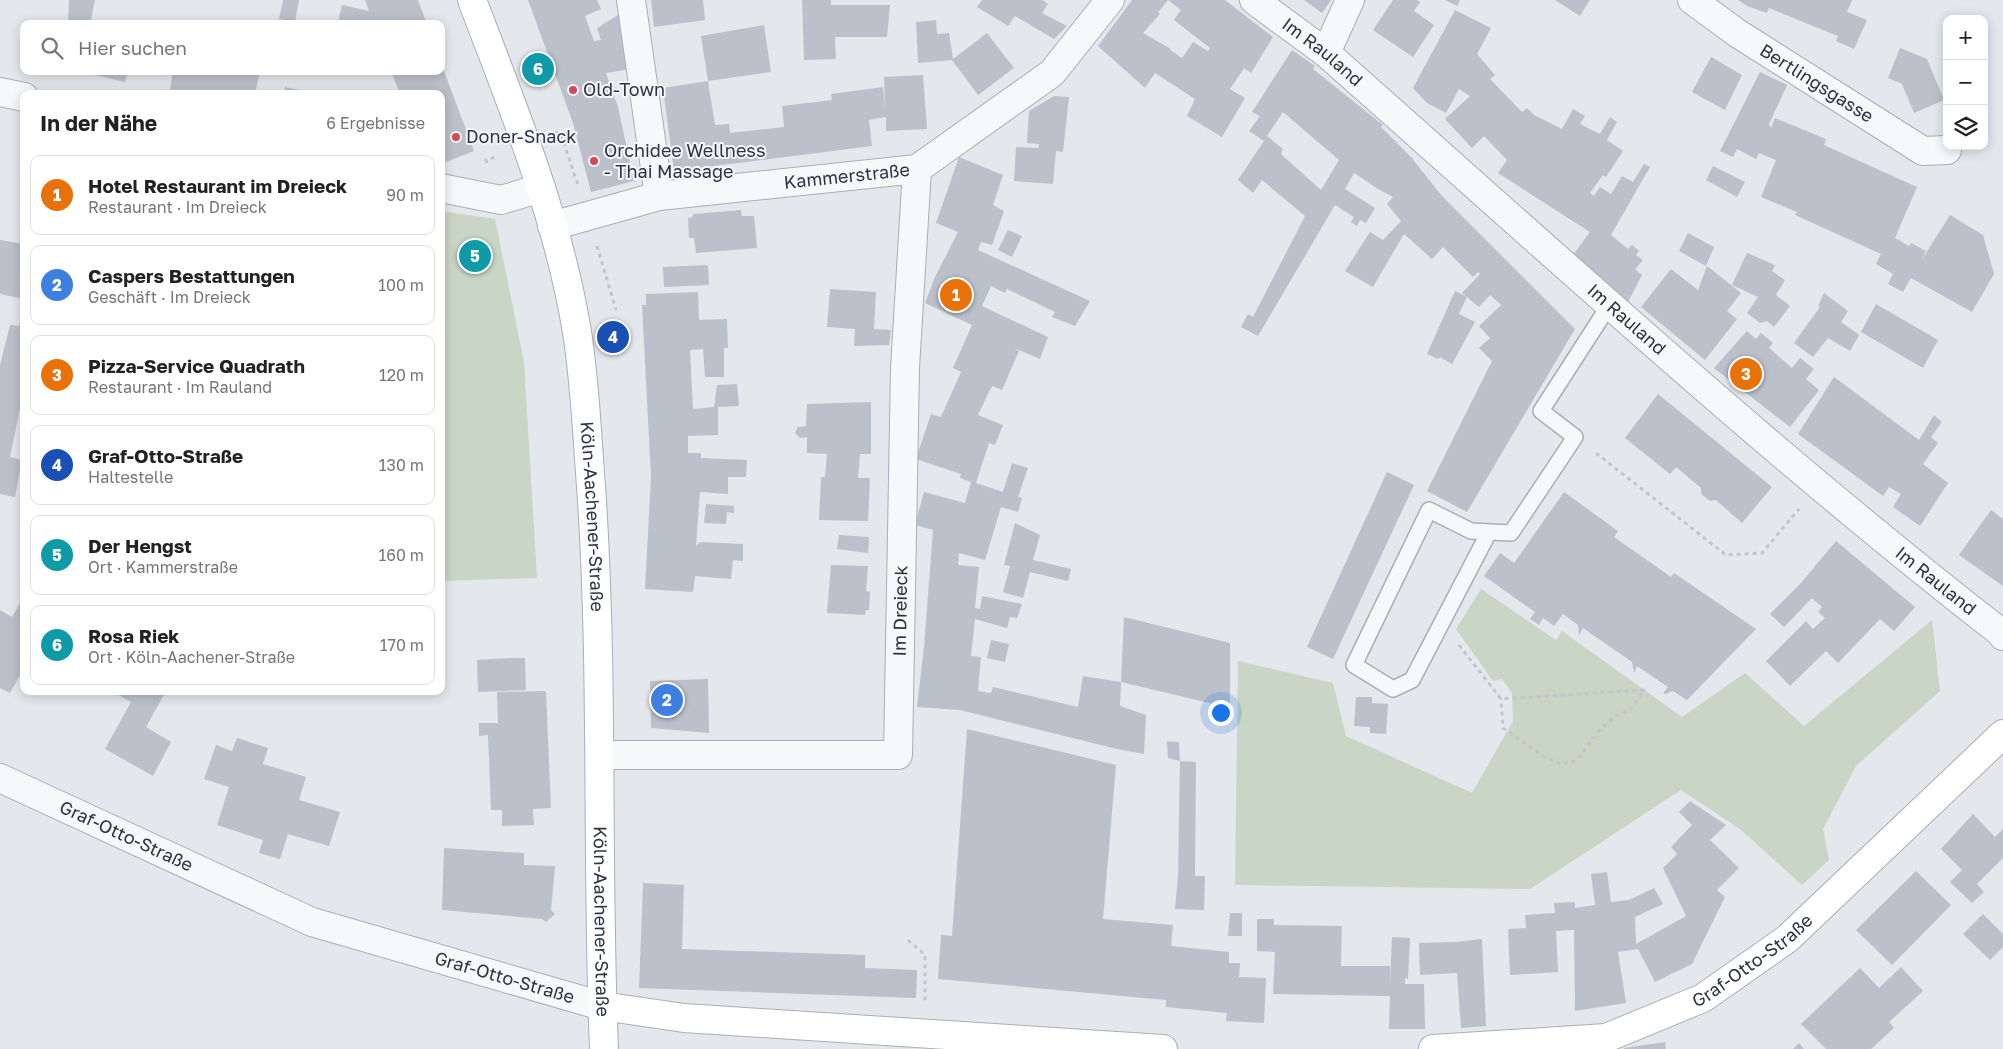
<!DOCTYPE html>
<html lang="de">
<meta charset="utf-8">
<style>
:root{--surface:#fff;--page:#f6f6f6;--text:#222;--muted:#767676;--line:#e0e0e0;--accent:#b45309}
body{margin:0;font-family:"Golos Text",sans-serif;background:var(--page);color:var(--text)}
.controls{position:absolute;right:15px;top:15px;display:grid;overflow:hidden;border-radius:10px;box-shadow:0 2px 12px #0003}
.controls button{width:45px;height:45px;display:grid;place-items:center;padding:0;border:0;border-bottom:1px solid var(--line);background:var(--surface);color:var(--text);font:25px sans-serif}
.you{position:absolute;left:1220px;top:712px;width:18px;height:18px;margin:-12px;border:4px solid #fff;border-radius:50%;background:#1a73e8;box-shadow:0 0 0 8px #1a73e833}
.badge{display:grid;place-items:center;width:32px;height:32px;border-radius:50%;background:var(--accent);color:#fff;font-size:16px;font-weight:700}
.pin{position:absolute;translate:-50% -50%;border:2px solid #fff;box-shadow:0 1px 5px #0006}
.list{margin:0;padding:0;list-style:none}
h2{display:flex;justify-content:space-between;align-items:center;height:65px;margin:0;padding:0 20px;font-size:21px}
h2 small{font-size:16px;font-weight:400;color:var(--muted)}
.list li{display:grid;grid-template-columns:32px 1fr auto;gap:15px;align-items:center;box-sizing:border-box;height:80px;margin:0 10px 10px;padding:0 10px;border:1px solid var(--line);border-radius:10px}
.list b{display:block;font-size:19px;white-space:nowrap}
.list p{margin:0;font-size:16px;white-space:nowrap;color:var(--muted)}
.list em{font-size:16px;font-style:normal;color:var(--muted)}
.icon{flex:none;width:28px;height:28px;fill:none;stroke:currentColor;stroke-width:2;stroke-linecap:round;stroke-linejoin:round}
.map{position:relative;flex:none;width:2003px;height:1049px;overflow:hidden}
.search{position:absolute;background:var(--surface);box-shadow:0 2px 12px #0003;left:20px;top:20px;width:425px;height:55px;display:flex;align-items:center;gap:12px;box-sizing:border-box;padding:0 18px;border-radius:10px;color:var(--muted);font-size:19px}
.panel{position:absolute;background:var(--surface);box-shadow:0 2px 12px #0003;left:20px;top:90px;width:425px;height:605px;border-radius:10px}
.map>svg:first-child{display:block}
.green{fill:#c9d6c5}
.building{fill:#bbc0ca;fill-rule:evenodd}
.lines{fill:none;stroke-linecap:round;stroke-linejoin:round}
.lane-casing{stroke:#a9aeb7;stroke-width:18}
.street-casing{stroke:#a9aeb7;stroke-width:30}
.secondary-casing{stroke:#a9aeb7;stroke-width:30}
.path{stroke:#c2c5cb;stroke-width:3;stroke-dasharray:4 4;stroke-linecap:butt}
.lane{stroke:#f7f8fa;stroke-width:15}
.street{stroke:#f7f8fa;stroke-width:28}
.secondary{stroke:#fff;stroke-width:28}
.poi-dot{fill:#d1495b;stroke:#f4f6f9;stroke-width:2}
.labels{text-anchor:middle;stroke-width:4;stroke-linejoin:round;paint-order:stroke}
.street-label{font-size:18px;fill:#2b3445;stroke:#f4f6f9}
.poi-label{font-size:18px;fill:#2b3445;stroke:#f4f6f9;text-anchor:start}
</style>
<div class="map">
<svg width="2003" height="1049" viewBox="0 0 2003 1049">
<rect width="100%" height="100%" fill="#e4e7ec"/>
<g class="green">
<polygon points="441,211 495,219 524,362 537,578 441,581"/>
<polygon points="1481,589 1556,640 1562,631 1682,717 1745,673 1804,726 1932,620 1940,691 1856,766 1823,829 1829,860 1802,885 1740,829 1681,790 1530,889 1235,885 1238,661 1333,683 1346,736 1472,793 1513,721 1512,693 1502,679 1493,681 1456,629"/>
</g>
<g class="building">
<polygon points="69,0 95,0 90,24 68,22"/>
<polygon points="283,0 299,0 295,22 279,19"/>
<polygon points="365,0 418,0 427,24 338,23 342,5 369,11"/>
<polygon points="528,0 597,0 601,9 585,16 594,41 601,40 597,28 623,12 631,69 606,73 618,107 634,181 591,192 573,123"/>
<polygon points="651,0 703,0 705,20 654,27"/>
<polygon points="802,0 831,0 831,5 890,5 887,37 835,37 836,59 804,60"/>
<polygon points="982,0 1042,0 1048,4 1042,13 1067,26 1054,39 1015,16 1008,26 977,7"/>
<polygon points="1132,0 1168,0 1158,12 1160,14 1143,33 1171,49 1170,50 1182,58 1193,42 1208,51 1210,48 1174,20 1181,10 1168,0 1225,0 1273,37 1251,73 1244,68 1230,89 1245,98 1222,137 1187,116 1195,99 1155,73 1145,88 1098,46"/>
<polygon points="1304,0 1331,0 1322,13"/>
<polygon points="1393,0 1417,0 1420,2 1414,11 1434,25 1413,57 1373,30"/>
<polygon points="1445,0 1460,0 1457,6"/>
<polygon points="1555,0 1590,0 1580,16"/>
<polygon points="1738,0 1852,0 1847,12 1867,20 1854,49 1836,41 1838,36 1769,8 1767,13 1747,6"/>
<polygon points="1455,10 1491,28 1477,54 1495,75 1490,79 1522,112 1527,108 1534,115 1562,129 1573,109 1585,116 1580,124 1600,134 1610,117 1617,122 1607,140 1623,151 1606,177 1603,175 1590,193 1594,196 1600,187 1611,194 1622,176 1633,182 1644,164 1650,167 1611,235 1628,249 1632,245 1639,251 1636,255 1643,260 1635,269 1642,275 1628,302 1573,255 1590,232 1498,173 1507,160 1484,136 1472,148 1445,119 1470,96 1459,89 1446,113 1427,103 1413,88"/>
<polygon points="936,20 937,34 949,33 953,59 987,33 1014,68 978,95 952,60 918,63 916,22"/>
<polygon points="764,25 771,72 708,81 715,125 729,124 730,133 784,127 782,106 832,100 831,94 883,87 885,110 884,77 923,75 927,129 886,131 886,117 869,120 872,146 674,171 663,88 708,81 701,36"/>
<polygon points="1900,48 1927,59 1944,100 1914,113 1902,84 1888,78"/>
<path d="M1292,50l23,16 -2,3 70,56 -2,2 30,30 31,39 133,133 -108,183 -40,-21 65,-130 -13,-13 11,-10 -11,-12 22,-21 -11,-10 -11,12 -17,-14 18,-19 -2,-2 -5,5 -30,-30 -11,12 -28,-25 -31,53 -28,-16 25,-39 13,8 18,-19 -14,-17 6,-7 -15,-8 -24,-16 -9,16 30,19 -9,15 -6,-3 -3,6 -6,-4 3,-5 -19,-12 -77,131 -17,-9 7,-13 5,3 52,-101 -43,-36 -9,13 -15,-13 26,-39 -15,-10 11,-15 -8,-4zM1283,112l56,48 -18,30 -40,-36 2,-5 -16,-13z"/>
<polygon points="1711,57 1742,75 1725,110 1692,92"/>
<polygon points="441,63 474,151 441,164 441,94 400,94 391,71 441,71"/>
<polygon points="78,71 128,71 125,82"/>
<polygon points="173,71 260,71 255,94 190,94 170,90"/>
<polygon points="348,71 362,71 362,75"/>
<polygon points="1760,72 1787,85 1769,124 1771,128 1775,118 1826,139 1824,145 1917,187 1895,238 1909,246 1911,243 1926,251 1921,261 1950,215 1983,235 1994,274 1972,312 1911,278 1903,292 1888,284 1893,274 1876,264 1881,254 1795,215 1797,212 1761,197 1776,160 1759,153 1756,159 1737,149 1733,157 1720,151"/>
<polygon points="285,87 314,93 314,94 284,94"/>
<polygon points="1054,96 1069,97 1063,152 1056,151 1053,184 1014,181 1016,147 1039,148 1039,144 1027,143 1029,111"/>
<polygon points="959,157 1003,175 993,205 1004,211 992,245 981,242 978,250 1090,301 1075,326 1052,317 1055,312 1007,289 1005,293 991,286 982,306 1048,337 1040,359 1014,348 1019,351 1002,390 992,386 978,415 1003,425 995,445 989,443 976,483 1003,492 1012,463 1028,468 1018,497 1022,498 1018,512 1001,507 985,560 959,553 958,565 979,567 975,608 980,609 982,596 1022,604 1017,618 1010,617 1007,628 975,619 971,656 981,657 978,691 991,693 993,687 1078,707 1083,676 1121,682 1124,617 1230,643 1230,708 1121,682 1120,706 1146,715 1144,754 1117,749 960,710 917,707 924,647 933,530 915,525 924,492 965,503 971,482 960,478 961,474 916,459 931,414 941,417 961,372 953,368 972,325 925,303 935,277 958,232 936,223"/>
<polygon points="1713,166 1745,182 1737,197 1706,180"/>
<polygon points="741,210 742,216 754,216 757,248 696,253 694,238 689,238 688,218 693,217 693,214"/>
<polygon points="1008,230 1022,236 1012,257 998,250"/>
<polygon points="1688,233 1714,247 1706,266 1679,251"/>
<polygon points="0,240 24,244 24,299 0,294"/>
<polygon points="1747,253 1775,265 1772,271 1785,280 1776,295 1790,306 1774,327 1767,321 1760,323 1747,313 1758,297 1732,285"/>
<polygon points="708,265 709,285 664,287 663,267"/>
<polygon points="1707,266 1741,293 1727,311 1737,319 1705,360 1641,307 1671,269 1698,290"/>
<polygon points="830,289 876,292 874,329 891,330 889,345 854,346 855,329 827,327"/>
<polygon points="1455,291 1467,297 1459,314 1475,322 1452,364 1440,357 1438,359 1427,354"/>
<polygon points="698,292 699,320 727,319 728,348 724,348 724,377 705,377 703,349 690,350 693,409 714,407 717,385 737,384 739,406 718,407 718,435 688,436 688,453 701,453 701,458 747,460 746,477 728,477 728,494 700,492 696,546 700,542 743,544 743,561 733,560 731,579 695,576 693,592 645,589 651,477 642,305 646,305 646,294"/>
<polygon points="1824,293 1848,311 1841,322 1859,335 1850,351 1828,338 1813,357 1794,343 1820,307 1818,306"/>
<polygon points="1876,304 1938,340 1923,368 1861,332"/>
<polygon points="23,308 24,389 10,457 22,460 15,497 0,494 0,365 10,325 19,326"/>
<polygon points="1747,331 1756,339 1761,333 1773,343 1769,348 1792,368 1800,358 1814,369 1806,379 1819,390 1790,427 1714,368"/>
<polygon points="1834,377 1919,440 1934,415 1942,422 1931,437 1938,443 1923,464 1948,483 1920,526 1893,507 1901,494 1889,487 1883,496 1798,434"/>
<polygon points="1658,394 1772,487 1742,523 1716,500 1710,501 1701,494 1701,488 1676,467 1670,474 1625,438"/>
<polygon points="871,402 871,454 860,454 858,478 870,478 868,521 819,520 821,477 825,477 827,454 807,453 807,437 800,438 795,433 798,427 806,426 807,404"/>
<polygon points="23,426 24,427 24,439 21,439"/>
<polygon points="1387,472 1414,485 1333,659 1307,647"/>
<polygon points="1564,492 1618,531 1614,537 1671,577 1674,573 1756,629 1687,700 1673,691 1665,694 1663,693 1668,687 1637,666 1634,673 1632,662 1583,628 1579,635 1578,625 1563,614 1554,626 1543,618 1539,625 1530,619 1535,612 1484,576 1500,553 1514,563"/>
<polygon points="706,504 734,506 734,513 727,512 726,524 704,523"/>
<polygon points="1991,510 2003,519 2003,586 1959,555"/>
<polygon points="1015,523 1040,535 1033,560 1071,569 1068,581 1030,572 1023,598 1003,592 1010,566 1004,565"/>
<polygon points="839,535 869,537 868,553 837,549"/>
<polygon points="1836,541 1915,607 1894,631 1880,619 1838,663 1826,651 1790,686 1766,661 1806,621 1813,629 1825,618 1818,612 1822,607 1812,598 1784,627 1770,614 1801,583"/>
<polygon points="831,565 868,566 866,591 870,592 869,610 866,610 865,615 827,613"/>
<polygon points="20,603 24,605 24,668 10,693 0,688 0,610 12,617"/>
<polygon points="991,640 1009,644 1005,662 987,658"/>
<polygon points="509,658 525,658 526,690 478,692 477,660"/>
<polygon points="708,679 709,733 651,728 650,681"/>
<polygon points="111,691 166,691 146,727 171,742 153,776 105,749 131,702"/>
<polygon points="546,691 551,808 533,809 534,825 502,826 502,810 491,810 488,735 479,736 479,723 498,723 497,692"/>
<polygon points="1356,697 1372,697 1372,703 1388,704 1386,734 1370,733 1370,727 1354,726"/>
<polygon points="967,729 1116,765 1103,919 1173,925 1171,946 1229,952 1229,963 1240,963 1239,977 1266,978 1264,1023 1226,1021 1227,1013 1166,1007 1166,1000 938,979 941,935 952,936"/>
<polygon points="237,738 268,748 263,764 306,777 299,800 340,812 329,846 288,834 280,859 259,853 263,840 217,825 229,787 204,779 216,745 232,751"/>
<polygon points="1167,741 1179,742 1180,761 1168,758"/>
<polygon points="1180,761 1196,762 1195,876 1205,876 1204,910 1175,909 1178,876"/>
<polygon points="1690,801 1726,825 1710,840 1739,868 1717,890 1725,897 1692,964 1655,982 1638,949 1618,952 1626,1003 1575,1011 1574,930 1556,931 1558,972 1510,975 1508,929 1526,928 1525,915 1555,913 1554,903 1575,902 1575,908 1595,905 1591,874 1607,872 1611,902 1629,900 1654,888 1663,904 1635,917 1636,944 1686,916 1663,868 1677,854 1671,847 1692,825 1679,812"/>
<polygon points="1973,814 1995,837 2003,829 2003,858 1977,884 1984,892 1972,903 1950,882 1962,870 1941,849"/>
<polygon points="444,848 524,853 524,865 555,866 551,910 555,914 546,922 542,919 442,910"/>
<polygon points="1916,871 1951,905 1892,965 1856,930"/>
<polygon points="643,883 684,885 682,949 865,955 865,968 917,970 916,998 639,988"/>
<polygon points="1230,913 1242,913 1242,936 1228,936"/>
<polygon points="1983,914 2003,934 2003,947 1990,960 1963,934"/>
<polygon points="1257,919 1274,919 1274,925 1342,926 1341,966 1390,966 1390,983 1392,937 1410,938 1408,979 1405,978 1405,984 1424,984 1425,1029 1389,1029 1390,996 1273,994 1275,952 1257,951"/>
<polygon points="1482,939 1486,1026 1461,1028 1457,973 1420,975 1419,943 1455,942"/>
<polygon points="1901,967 1923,991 1889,1022 1894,1028 1871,1049 1826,1049 1801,1024 1860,968 1879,988"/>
<polygon points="1665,1042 1666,1049 1624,1049 1624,1048"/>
<polygon points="1799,1043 1804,1049 1793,1049"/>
</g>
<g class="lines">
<defs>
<polyline id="lane" points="1489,532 1412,680 1393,689 1354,665 1429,510 1471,531 1511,533 1575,437 1541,411 1610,304"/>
<g id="street">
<polyline points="631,0 659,196"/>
<path id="s1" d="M1254,0l72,53c222,196 440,397 674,579l3,4"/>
<path id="s2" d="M1692,0l45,33 186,118 24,-1"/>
<polyline points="1326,53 1350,0"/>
<polyline points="0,92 24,97"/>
<polyline points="441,188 501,200 541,188"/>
<path id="s3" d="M552,226l107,-30 258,-27 135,-96 58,-73"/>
<path id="s4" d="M600,755h298l7,-387 12,-199"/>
<path id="s5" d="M0,778l312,144 290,84"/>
</g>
<g id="secondary">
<path id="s6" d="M472,0c41,108 86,216 105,332 8,50 10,103 14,154 13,188 5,376 13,563"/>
<polyline points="602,1006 684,1018 1163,1049"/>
<path id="s7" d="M1433,1049l173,-11 97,-40 84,-59 216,-205"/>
</g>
</defs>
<use href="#lane" class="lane-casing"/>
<use href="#street" class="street-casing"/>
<use href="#secondary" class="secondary-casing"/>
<g class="path">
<polyline points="555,133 560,132 578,185"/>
<polyline points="487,163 486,160 496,157"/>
<polyline points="597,246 616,310"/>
<polyline points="1596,453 1726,555 1762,553 1799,509"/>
<polyline points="1459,645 1501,699 1644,690 1631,709 1613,718 1599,731 1576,761 1560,764 1545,757 1503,728 1501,699"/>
<polyline points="908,940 925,955 925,1001"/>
</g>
<use href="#lane" class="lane"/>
<use href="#street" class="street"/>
<use href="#secondary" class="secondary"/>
</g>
<g class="poi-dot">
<circle cx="573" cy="90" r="5"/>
<circle cx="456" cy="137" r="5"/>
<circle cx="594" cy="161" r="5"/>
</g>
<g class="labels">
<g class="street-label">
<text dy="6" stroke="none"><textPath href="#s1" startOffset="86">Im Rauland</textPath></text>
<text dy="6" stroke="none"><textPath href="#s2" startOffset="150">Bertlingsgasse</textPath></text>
<text dy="6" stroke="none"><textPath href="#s3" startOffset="300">Kammerstraße</textPath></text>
<text dy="6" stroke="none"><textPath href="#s1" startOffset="491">Im Rauland</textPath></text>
<text dy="6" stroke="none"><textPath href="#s6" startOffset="534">Köln-Aachener-Straße</textPath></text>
<text dy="6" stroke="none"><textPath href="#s1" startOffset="896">Im Rauland</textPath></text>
<text dy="6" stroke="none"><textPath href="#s4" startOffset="442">Im Dreieck</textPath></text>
<text dy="6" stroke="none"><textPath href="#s5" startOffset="139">Graf-Otto-Straße</textPath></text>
<text dy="6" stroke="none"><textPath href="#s6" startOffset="939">Köln-Aachener-Straße</textPath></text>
<text dy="6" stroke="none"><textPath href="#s7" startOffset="340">Graf-Otto-Straße</textPath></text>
<text dy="6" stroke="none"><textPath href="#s5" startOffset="544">Graf-Otto-Straße</textPath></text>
</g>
<g class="poi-label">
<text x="583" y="96">Old-Town</text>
<text x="466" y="143">Doner-Snack</text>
<text x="604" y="157">Orchidee Wellness<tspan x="604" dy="21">- Thai Massage</tspan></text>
</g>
</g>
</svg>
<div class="controls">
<button>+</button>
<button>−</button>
<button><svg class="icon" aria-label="layers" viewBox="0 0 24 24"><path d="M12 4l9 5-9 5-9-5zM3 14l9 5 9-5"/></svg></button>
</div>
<div class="you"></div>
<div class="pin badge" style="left:956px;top:295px;background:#e8710a">1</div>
<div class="pin badge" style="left:667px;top:700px;background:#3f7fe0">2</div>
<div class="pin badge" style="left:1746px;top:374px;background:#e8710a">3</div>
<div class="pin badge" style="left:613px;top:337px;background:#1a4fb4">4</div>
<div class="pin badge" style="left:475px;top:256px;background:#0f9aa8">5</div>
<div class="pin badge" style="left:538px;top:69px;background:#0f9aa8">6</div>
<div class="search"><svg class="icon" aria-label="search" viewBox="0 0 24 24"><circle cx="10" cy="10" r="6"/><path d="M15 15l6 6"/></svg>Hier suchen</div>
<section class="panel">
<h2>In der Nähe<small>6 Ergebnisse</small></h2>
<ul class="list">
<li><span class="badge" style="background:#e8710a">1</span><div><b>Hotel Restaurant im Dreieck</b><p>Restaurant · Im Dreieck</p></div><em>90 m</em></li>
<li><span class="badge" style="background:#3f7fe0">2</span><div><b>Caspers Bestattungen</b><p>Geschäft · Im Dreieck</p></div><em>100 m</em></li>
<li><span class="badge" style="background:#e8710a">3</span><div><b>Pizza-Service Quadrath</b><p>Restaurant · Im Rauland</p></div><em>120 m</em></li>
<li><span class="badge" style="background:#1a4fb4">4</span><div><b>Graf-Otto-Straße</b><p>Haltestelle</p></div><em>130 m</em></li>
<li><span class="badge" style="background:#0f9aa8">5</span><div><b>Der Hengst</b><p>Ort · Kammerstraße</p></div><em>160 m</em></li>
<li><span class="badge" style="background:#0f9aa8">6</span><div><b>Rosa Riek</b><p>Ort · Köln-Aachener-Straße</p></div><em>170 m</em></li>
</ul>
</section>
</div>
